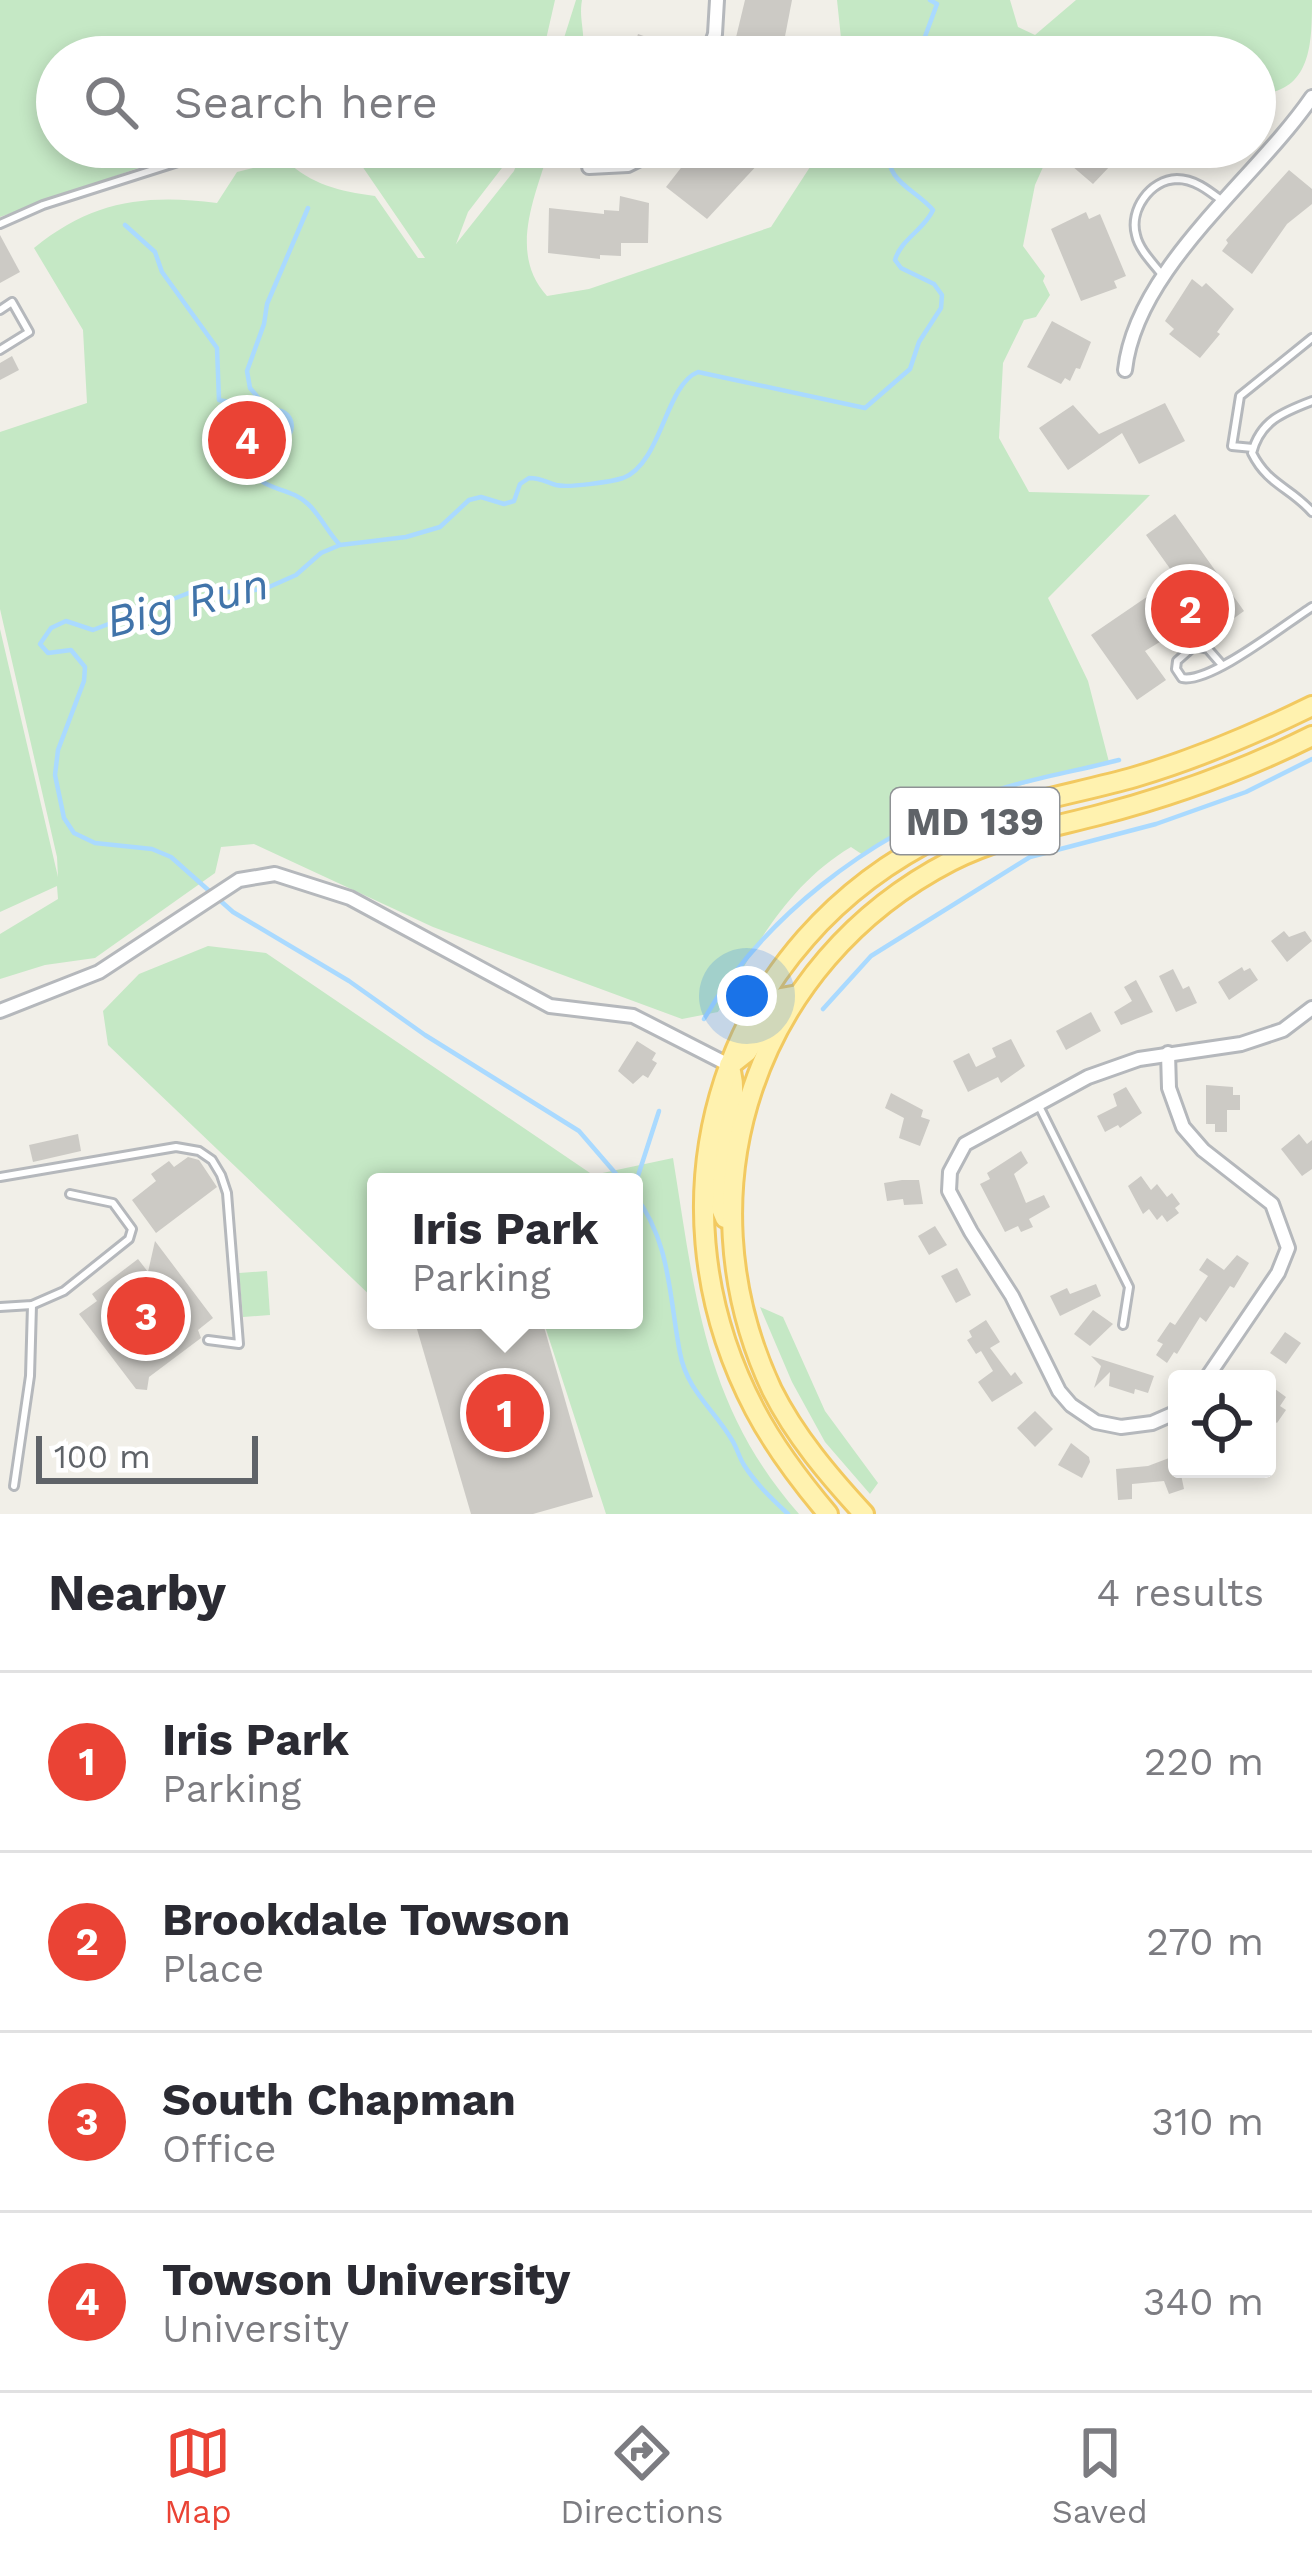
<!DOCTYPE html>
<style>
:root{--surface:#fff;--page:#f7f7f7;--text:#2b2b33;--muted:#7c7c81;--line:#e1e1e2;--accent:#ea4335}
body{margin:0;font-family:"Work Sans",sans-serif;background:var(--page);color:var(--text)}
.controls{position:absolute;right:36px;bottom:36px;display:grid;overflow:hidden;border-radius:12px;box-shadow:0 6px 18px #0003}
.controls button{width:108px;height:108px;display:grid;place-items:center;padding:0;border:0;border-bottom:3px solid var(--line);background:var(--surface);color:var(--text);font:60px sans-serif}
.scale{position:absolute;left:36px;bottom:30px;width:222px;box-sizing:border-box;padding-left:12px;border:6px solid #5f6368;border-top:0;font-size:33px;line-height:42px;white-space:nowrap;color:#5f6368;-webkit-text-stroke:9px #fff;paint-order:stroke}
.you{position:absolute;left:747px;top:996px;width:42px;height:42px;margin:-30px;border:9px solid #fff;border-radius:50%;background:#1a73e8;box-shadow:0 0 0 18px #1a73e833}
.badge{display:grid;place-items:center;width:78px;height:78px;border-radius:50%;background:var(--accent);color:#fff;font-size:39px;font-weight:700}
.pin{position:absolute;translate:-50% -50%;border:6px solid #fff;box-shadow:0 3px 12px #0006}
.popup{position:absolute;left:367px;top:1173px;width:276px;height:156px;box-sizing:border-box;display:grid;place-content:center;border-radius:12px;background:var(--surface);filter:drop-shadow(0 3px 9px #0005);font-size:39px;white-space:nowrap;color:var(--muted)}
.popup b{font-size:45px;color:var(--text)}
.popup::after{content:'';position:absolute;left:50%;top:100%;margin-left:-24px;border:24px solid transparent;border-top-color:var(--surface)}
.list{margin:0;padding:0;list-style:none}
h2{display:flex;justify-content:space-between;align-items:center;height:156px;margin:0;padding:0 48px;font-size:51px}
h2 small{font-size:39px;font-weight:400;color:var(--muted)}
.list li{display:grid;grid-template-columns:78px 1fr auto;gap:36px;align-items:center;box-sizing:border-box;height:180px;padding:0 48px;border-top:3px solid var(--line)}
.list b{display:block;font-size:45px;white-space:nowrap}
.list p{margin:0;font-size:39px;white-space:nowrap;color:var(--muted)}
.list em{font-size:39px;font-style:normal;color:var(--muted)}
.icon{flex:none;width:66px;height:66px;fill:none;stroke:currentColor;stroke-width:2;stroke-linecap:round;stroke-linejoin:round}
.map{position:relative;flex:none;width:1312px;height:1514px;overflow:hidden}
.search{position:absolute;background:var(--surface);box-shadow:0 6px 18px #0003;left:36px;right:36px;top:36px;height:132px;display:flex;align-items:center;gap:30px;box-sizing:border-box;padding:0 42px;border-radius:66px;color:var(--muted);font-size:45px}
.sheet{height:876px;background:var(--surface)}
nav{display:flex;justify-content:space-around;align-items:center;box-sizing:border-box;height:168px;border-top:3px solid var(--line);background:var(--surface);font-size:33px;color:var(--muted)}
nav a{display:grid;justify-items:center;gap:6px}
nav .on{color:var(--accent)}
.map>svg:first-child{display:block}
.green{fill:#c5e8c5}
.water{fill:#aadaff}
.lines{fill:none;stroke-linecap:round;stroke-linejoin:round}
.stream{stroke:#aadaff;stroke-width:4.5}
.building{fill:#cccac5}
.service-casing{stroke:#b5b8bc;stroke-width:12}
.minor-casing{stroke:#b5b8bc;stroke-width:18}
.primary-casing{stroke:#f2c960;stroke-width:24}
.service{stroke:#fff;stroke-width:6}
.minor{stroke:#fff;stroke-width:12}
.primary{stroke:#fff2af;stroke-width:18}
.labels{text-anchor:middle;stroke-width:9;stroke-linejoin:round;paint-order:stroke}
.shield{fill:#fff;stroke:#8f9295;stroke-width:3}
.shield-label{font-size:39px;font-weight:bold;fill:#5f6368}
.water-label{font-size:45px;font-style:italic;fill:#4174aa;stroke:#fff}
</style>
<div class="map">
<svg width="1312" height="1514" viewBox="0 0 1312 1514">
<rect width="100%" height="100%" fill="#f1efe8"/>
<g class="green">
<polygon points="0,0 555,0 542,57 57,57 57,147 140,147 136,149 141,167 0,217"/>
<path d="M576,0h6c-4,21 6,37 -2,57h-22z"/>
<path d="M837,0h173l8,27 17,8 41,-35h236c0,41 0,90 -51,94l-6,7v-44h-412z"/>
<path d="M349,147h169l-50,65 -12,32 58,-73 9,-24h27c-15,50 -42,106 -3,149l42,-7 182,-62 52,-80h229l-17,38 -12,61 22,30 -2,5 7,14 -14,22 -12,3 -21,43 -4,75 30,54 121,3 -102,103 40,83 21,81c-88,21 -169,44 -246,93l-12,-8c-64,38 -98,103 -133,165l-36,7 -249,-92 -179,-83 -33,3 -6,26 -120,85 -50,7 -45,14v-45l58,-35 -1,-13 -57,26v-283l58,248 -1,-20 -57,-248v-177l87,-29 -4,-73 -49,-82c58,-47 111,-54 183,-45l20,-31 48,-12c28,25 53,31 90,36l43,62h7z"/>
<path d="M208,946l58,7 327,222 80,-17c22,136 31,248 126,356h-193l-63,-194h91v-138h-258v119l-268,-256 -5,-34 36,-37z"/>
<polygon points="267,1271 270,1315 243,1317 239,1273"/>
<polygon points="760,1307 783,1317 825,1411 878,1483 870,1494 825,1442 792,1382"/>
</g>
<circle class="water" cx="276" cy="426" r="18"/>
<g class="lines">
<g class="stream">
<polyline points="930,0 937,4 923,42 931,57"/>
<polyline points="125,225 155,252 162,272 217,348 219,400 233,403 257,422"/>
<polyline points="268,409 250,388 247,371 264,324 267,304 308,208"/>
<path d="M260,436l-15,11c2,48 40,35 63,57 11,10 20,28 31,40"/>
<polyline points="823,1009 871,956 1030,857 1156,824 1246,792 1312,759"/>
<path d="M704,1019c58,-101 164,-182 273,-222 45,-17 95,-25 142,-37"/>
<path d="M623,1182l-44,-51 -154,-96 -76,-54 -116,-69 -62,-55 -19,-8 -57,-6 -21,-10 -10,-15 -9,-43 3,-25 26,-69 1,-14 -14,-17 -23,3 -8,-9 11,-16 15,-7 27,9 106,-41 41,4 29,-6 27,-12 25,-22 19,-8 66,-8 34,-10 29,-27 12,-3 23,7 10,-3 6,-17 9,-6c12,0 17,4 27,7 12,3 55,-3 67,-7 39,-15 42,-93 75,-106l167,36 45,-39 9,-27 22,-34 1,-13 -8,-11 -33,-16 -6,-8c6,-21 29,-30 38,-50 -19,-22 -49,-28 -44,-63"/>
<path d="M634,1194c37,48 35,103 46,159 7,38 34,56 52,87 5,8 7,17 12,25 12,19 28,34 44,49"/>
<polyline points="637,1197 636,1182 659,1111"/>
</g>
</g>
<g class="building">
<polygon points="745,0 792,0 782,52 778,57 732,54"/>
<polygon points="638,34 697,55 697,57 631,57"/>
<polygon points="704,147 774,147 707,219 666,187 684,164"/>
<polygon points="1063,147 1128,147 1093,184 1058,154"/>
<polygon points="1176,147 1226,147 1224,162 1175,153"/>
<polygon points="1289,170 1312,189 1312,204 1287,224 1252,274 1222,251 1228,243 1226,240"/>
<polygon points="620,196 649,203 648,243 621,243 621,256 600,255 600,259 548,253 549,208 604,214 604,210 619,211"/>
<polygon points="1086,212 1089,219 1100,214 1126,276 1114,281 1117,288 1081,301 1051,229"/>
<polygon points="0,235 20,272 0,283"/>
<polygon points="1192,279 1202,287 1206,283 1234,309 1217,332 1220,334 1200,358 1169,334 1174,329 1165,321"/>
<polygon points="1052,321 1091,342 1080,369 1076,368 1070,381 1065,378 1061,384 1027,367"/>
<polygon points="12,356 19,370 0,380 0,363"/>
<polygon points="1165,403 1185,441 1139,464 1122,433 1068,470 1039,428 1073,405 1099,434"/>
<polygon points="1175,514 1244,611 1215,632 1201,612 1179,627 1188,639 1176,647 1168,637 1145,651 1166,680 1137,700 1091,635 1176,577 1146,535"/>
<polygon points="1284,931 1289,937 1305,931 1312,941 1287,962 1271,941"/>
<polygon points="1242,967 1244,971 1250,968 1258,980 1229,1000 1218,982"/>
<polygon points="1173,969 1183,989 1189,986 1197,1003 1176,1012 1159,976"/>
<polygon points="1136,980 1153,1012 1121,1025 1114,1012 1132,1001 1124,987"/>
<polygon points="1091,1012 1101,1031 1066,1050 1056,1031"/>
<polygon points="1011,1039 1025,1066 1001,1083 998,1077 968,1092 953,1061 969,1053 976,1067 996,1057 992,1048"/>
<polygon points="637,1041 656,1053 652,1060 657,1063 648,1078 643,1075 633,1084 618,1071"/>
<polygon points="1206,1085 1233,1087 1233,1095 1240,1095 1240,1110 1227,1110 1227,1132 1215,1132 1215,1124 1206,1124"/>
<polygon points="1126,1087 1142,1113 1120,1128 1118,1125 1105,1132 1097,1116 1117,1106 1113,1094"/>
<polygon points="891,1093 923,1110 921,1117 930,1120 920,1146 899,1138 904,1118 885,1108"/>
<polygon points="78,1134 81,1151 33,1162 29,1145"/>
<polygon points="1299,1134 1307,1144 1312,1140 1312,1169 1302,1176 1281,1149"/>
<polygon points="1021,1151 1028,1163 1014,1174 1026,1203 1044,1195 1050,1207 1029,1219 1033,1227 1021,1232 1018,1226 1005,1232 980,1184 990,1179 987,1173"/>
<polygon points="188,1157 199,1160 217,1187 156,1233 132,1200 156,1181 151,1174 169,1161 174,1167"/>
<polygon points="1141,1176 1151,1190 1157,1184 1167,1197 1172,1193 1180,1204 1175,1208 1179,1213 1167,1222 1162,1215 1157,1220 1149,1209 1143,1214 1128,1186"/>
<polygon points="902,1180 919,1180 923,1204 904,1205 903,1199 887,1201 884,1183"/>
<polygon points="935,1226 947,1245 929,1255 918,1236"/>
<polygon points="155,1241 213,1318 198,1330 201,1338 149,1377 147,1390 136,1389 79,1314 97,1301 92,1294 138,1259 148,1272"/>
<polygon points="1237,1255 1249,1263 1234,1288 1230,1286 1206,1322 1200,1317 1177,1354 1174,1352 1167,1363 1156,1355 1163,1344 1157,1341 1170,1322 1175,1325 1208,1276 1199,1270 1207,1258 1224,1270"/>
<polygon points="957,1268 971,1295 956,1303 941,1276"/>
<polygon points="1096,1284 1101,1296 1060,1316 1050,1296 1067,1288 1070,1294"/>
<polygon points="1093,1310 1113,1324 1090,1346 1074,1334"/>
<polygon points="449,1320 542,1320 593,1497 533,1514 471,1514 417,1329"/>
<polygon points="986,1320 1000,1342 990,1348 1011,1376 1015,1372 1023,1383 992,1402 978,1382 993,1371 981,1351 976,1354 967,1340 972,1337 969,1331"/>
<polygon points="1285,1332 1301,1343 1286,1364 1270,1353"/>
<polygon points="1091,1356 1154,1376 1148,1393 1135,1389 1134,1394 1109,1386 1110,1372 1094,1388 1101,1366"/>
<polygon points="1267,1383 1286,1397 1280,1406 1286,1410 1277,1423 1267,1415 1273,1405 1267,1400"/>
<polygon points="1035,1411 1053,1429 1035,1447 1017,1428"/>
<polygon points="1071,1443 1089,1457 1090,1462 1082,1478 1058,1465"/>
<polygon points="1177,1455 1184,1489 1169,1494 1164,1481 1132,1484 1132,1499 1118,1500 1116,1469 1148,1466"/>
</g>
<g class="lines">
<defs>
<g id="service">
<polyline points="332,147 337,147"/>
<polyline points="0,224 43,205 225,147"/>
<path d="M1163,276c-9,-12 -24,-26 -27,-41 -7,-25 14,-55 41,-56 17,0 31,11 44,21"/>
<polyline points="0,310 12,302 29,332 0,350"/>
<path d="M1312,401c-29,11 -52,20 -60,52 16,32 38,34 60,59"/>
<polyline points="1253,448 1232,446 1240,396 1312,338"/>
<path d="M1222,665l-14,-16 -14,-3 -17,15 -1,8 6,9c28,6 103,-54 130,-71"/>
<polyline points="1038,1104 1129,1287 1123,1325"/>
<polyline points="0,1177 176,1147 199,1151 212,1160 221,1175 227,1193 239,1344 208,1340"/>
<polyline points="0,1307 32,1305 64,1291 129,1239 132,1229 113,1203 70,1194"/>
<polyline points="14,1486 30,1376 32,1305"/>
</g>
<g id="minor">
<polyline points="707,57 715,34 717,0"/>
<polyline points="589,167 628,165 664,147"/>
<path d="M1125,370c11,-102 130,-190 187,-273"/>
<polyline points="0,1011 99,972 239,880 275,874 350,898 550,1006 633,1016 729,1065"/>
<polyline points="1168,1053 1169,1088 1183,1127 1203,1150 1272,1204 1288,1248 1278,1273 1206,1379"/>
<polyline points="1177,1412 1152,1423 1121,1427 1096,1422 1071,1405 1059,1391 1012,1296 971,1232 949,1191 950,1172 965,1144 1088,1077 1139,1059 1241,1044 1283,1030 1312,1008"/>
</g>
<g id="primary">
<polyline points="733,1063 747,1052 781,998 798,995"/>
<path d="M725,1218c-25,-50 22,-104 4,-153"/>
<path d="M828,1514c-27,-32 -53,-66 -73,-104 -114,-217 -31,-470 189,-576 60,-30 128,-39 191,-57 61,-18 120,-43 177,-71"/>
<path d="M864,1514c-35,-38 -69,-78 -92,-124 -94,-200 -17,-428 179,-529 47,-24 98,-33 148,-46 73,-19 145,-45 213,-79"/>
</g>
</defs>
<use href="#service" class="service-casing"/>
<use href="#minor" class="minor-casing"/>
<use href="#primary" class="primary-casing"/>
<use href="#service" class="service"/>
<use href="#minor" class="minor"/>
<use href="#primary" class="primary"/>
</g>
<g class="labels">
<rect class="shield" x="891" y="788" width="168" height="66" rx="9"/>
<g class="shield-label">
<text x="975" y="835">MD 139</text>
</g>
<g class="water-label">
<text transform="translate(187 602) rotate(-14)" y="16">Big Run</text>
</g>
</g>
</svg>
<div class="controls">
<button><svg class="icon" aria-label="locate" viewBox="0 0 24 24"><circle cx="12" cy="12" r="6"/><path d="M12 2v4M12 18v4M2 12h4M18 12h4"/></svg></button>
</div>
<div class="scale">100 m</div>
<div class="you"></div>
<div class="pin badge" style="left:505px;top:1413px">1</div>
<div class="popup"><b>Iris Park</b>Parking</div>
<div class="pin badge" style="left:1190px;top:609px">2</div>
<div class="pin badge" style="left:146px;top:1316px">3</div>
<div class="pin badge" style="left:247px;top:440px">4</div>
<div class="search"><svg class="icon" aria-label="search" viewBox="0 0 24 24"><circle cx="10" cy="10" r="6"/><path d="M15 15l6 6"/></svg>Search here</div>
</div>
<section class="sheet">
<h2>Nearby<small>4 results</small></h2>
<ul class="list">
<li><span class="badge">1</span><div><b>Iris Park</b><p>Parking</p></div><em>220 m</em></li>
<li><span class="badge">2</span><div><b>Brookdale Towson</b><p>Place</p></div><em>270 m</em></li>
<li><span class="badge">3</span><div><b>South Chapman</b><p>Office</p></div><em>310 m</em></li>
<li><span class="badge">4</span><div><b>Towson University</b><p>University</p></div><em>340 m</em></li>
</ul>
</section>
<nav>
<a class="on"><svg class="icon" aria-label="map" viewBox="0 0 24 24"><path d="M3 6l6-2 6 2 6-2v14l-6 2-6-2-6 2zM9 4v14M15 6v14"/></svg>Map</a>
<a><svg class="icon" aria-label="directions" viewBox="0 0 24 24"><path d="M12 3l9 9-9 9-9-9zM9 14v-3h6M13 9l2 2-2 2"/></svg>Directions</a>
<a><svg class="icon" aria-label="saved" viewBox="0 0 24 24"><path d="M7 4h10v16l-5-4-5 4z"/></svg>Saved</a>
</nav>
